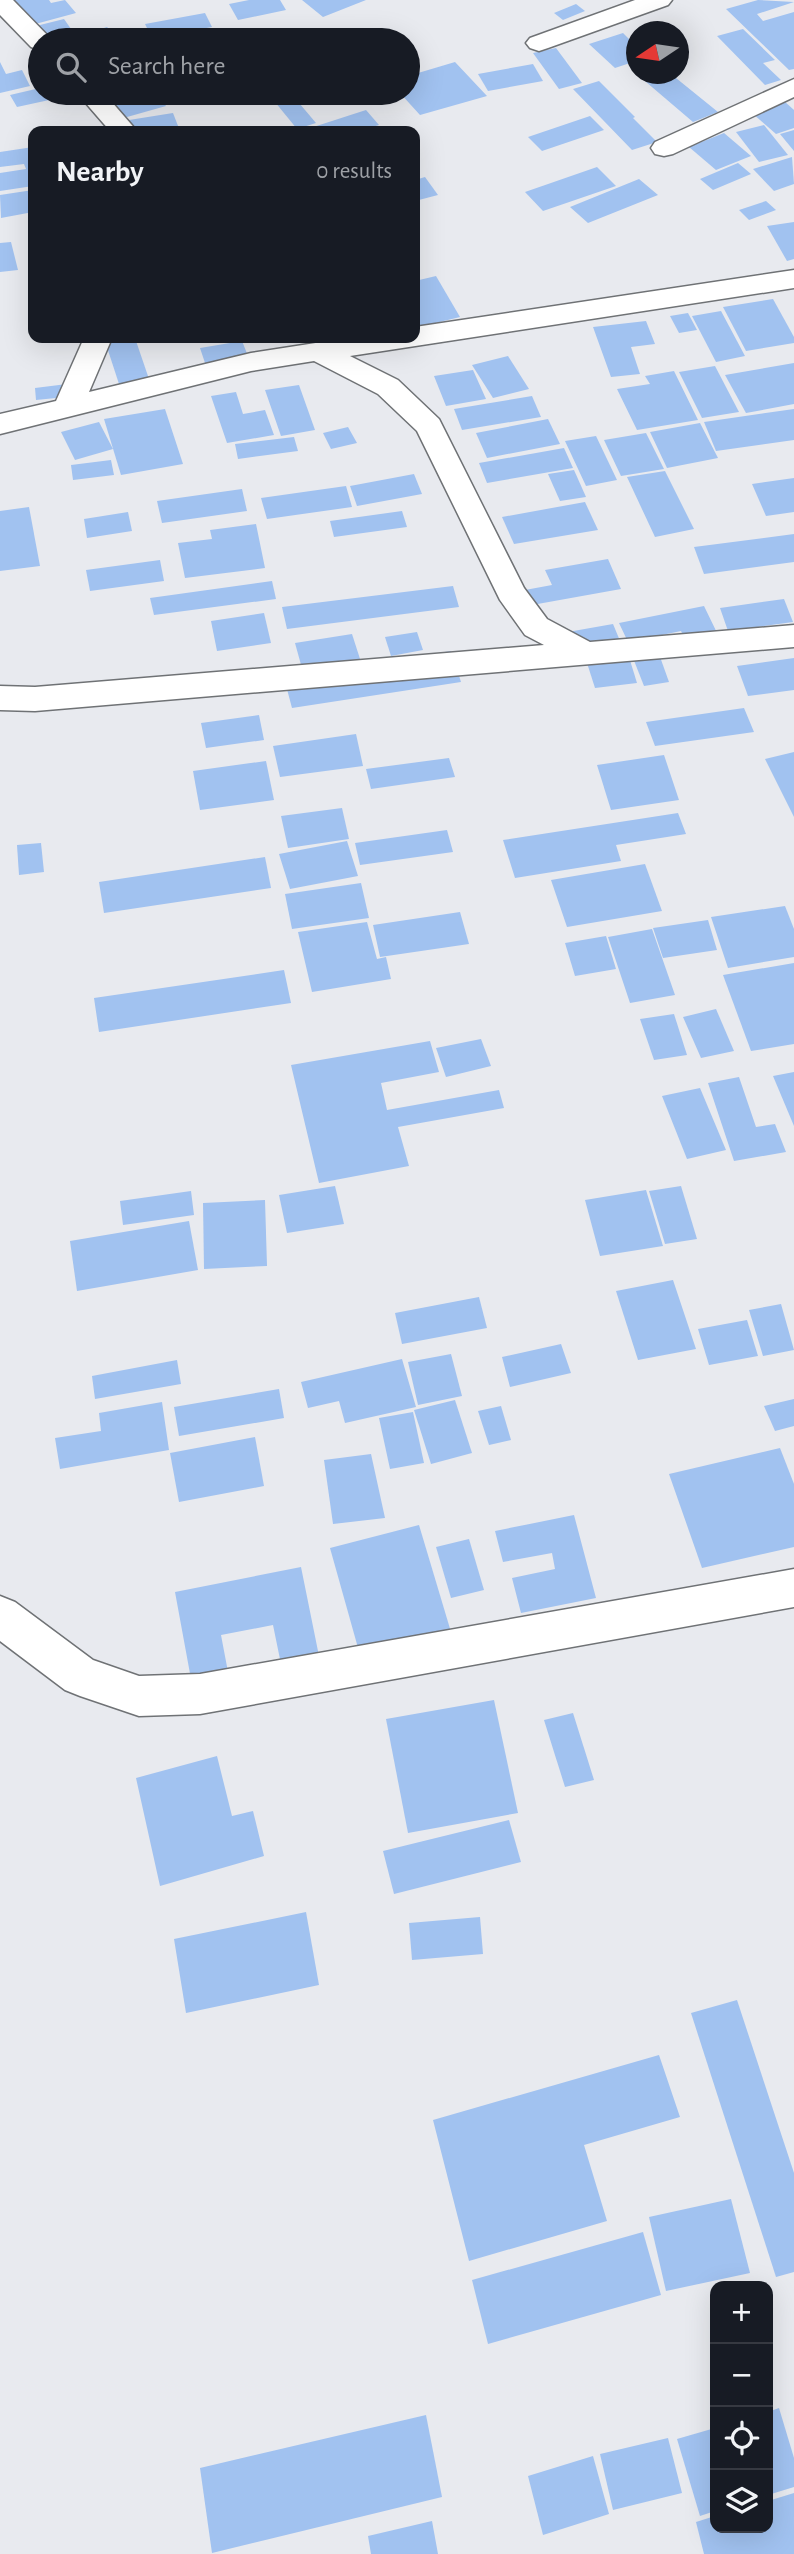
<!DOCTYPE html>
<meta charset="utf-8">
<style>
:root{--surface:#171b24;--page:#20242c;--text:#f1f3f6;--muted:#9ea1a6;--line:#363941}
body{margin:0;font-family:"Alegreya Sans",sans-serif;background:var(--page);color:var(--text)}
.controls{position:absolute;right:21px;bottom:21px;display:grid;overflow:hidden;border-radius:14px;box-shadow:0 7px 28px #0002}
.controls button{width:63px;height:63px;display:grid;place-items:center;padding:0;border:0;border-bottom:2px solid var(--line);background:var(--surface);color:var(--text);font:35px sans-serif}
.compass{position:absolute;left:626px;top:21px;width:63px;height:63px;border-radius:50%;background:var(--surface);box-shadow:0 7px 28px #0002;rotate:257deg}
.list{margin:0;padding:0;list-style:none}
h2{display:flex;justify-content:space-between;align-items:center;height:91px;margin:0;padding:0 28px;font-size:30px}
h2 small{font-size:23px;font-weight:400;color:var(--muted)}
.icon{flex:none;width:38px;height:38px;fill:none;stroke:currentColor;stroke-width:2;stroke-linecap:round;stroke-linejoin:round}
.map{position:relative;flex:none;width:794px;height:2554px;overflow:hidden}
.search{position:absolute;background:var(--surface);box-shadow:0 7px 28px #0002;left:28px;top:28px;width:392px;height:77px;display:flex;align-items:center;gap:18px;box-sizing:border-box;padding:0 24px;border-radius:38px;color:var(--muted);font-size:26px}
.panel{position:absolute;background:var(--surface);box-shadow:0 7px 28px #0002;left:28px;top:126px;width:392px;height:217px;border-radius:14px}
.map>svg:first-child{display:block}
.building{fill:#a1c2f0}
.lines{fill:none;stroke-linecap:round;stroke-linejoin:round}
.minor-casing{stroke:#6f7275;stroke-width:3}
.minor{fill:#fff;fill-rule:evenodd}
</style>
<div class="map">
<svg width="794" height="2554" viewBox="0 0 794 2554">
<rect width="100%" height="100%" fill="#e8eaef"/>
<g class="building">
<polygon points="9,0 49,0 51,3 65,0 76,13 28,26"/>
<polygon points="249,0 280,0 286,10 238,20 229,4"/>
<polygon points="302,0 366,0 323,17"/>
<polygon points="758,0 794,2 757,14 763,21 794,12 794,69 789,70 726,9"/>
<polygon points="576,4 585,11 563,20 554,13"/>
<polygon points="205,13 212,27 152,38 145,24"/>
<polygon points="64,19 76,36 61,40 42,40 32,27"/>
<polygon points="107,27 117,38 110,40 73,38"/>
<polygon points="743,29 775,60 763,63 781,80 765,85 717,36"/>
<polygon points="623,33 636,46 636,61 615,68 589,44"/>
<polygon points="556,48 582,83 559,89 533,53"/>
<polygon points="0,62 6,74 22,70 30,86 0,93"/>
<polygon points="455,62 487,96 420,115 400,93 408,93 408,76"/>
<polygon points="533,64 543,81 488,91 478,74"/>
<polygon points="636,68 636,74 671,74 718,112 693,122 632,70"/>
<polygon points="599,81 635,117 633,118 657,142 632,150 573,89"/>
<polygon points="40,88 40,93 60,93 63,97 17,107 10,95"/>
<polygon points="156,93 166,106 120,119 111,106"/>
<polygon points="294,97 316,123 297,129 275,102"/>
<polygon points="784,101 794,110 794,128 776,134 752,113"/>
<polygon points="366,110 379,125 359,131 301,131"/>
<polygon points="173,113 180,131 133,131 129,120"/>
<polygon points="590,116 604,130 542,151 528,137"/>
<polygon points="764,125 788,155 759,162 736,132"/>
<polygon points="794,130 794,151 780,134"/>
<polygon points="724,133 751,156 716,170 689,147"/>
<polygon points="33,147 33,186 0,191 0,173 26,169 24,164 0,167 0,152"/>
<polygon points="792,157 794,184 774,191 753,169"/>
<polygon points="738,163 751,174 713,190 700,179"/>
<polygon points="597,167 616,186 543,211 525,192"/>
<polygon points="425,177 438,195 415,201 415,180"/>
<polygon points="639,179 658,195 588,223 570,207"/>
<polygon points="33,190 33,212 1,218 0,195"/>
<polygon points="766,201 776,210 749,220 739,210"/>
<polygon points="794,222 794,259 787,261 767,226"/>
<polygon points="11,242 18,270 0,272 0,243"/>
<polygon points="436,276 460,317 415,328 415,281"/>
<polygon points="773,299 794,337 794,343 746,351 723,307"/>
<polygon points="721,311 745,356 716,362 692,316"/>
<polygon points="688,313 697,330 679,333 670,316"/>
<polygon points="646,321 655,344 631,347 640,374 611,377 593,327"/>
<polygon points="104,338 135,338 149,379 119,384"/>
<polygon points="242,341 248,356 205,363 200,348"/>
<polygon points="508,356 529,389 493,398 472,365"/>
<polygon points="794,363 794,404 746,413 725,375"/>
<polygon points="715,366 739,412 702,418 679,372"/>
<polygon points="473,370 486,399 446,406 434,376"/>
<polygon points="674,371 698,420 637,430 617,389 650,384 645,376"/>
<polygon points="83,382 86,395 36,400 35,388"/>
<polygon points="299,385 315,430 281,436 265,390"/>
<polygon points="236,392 243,414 265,410 274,435 227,443 211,396"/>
<polygon points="532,396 541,417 462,430 454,409"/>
<polygon points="165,409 183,464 121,475 104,419"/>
<polygon points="794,409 794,440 716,451 704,422"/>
<polygon points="548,419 560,444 487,458 476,433"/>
<polygon points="99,422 113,449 75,460 61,432"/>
<polygon points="700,423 718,458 667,468 650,432"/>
<polygon points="348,427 357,443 331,449 323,433"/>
<polygon points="646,433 664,469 621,476 604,440"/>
<polygon points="596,436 617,480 586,486 565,441"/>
<polygon points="294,437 298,451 238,459 235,444"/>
<polygon points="564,448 573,468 487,483 479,463"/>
<polygon points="111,460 114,475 73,480 71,465"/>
<polygon points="574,470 586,497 560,501 548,474"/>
<polygon points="665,471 694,529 655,537 627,477"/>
<polygon points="414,474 422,494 357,506 350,486"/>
<polygon points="794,478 794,512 766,516 752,484"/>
<polygon points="346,486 352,507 267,519 261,498"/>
<polygon points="242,489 247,511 162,523 157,501"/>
<polygon points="585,502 598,530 514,544 502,517"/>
<polygon points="29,507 40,566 0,571 0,511"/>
<polygon points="402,511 407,527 334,537 330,521"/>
<polygon points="128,512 132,531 87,538 84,519"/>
<polygon points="256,524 265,568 185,578 178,543 212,539 210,530"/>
<polygon points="794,534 794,562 704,574 694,547"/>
<polygon points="608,559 621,589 532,605 525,590 552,585 545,570"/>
<polygon points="160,560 164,581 90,591 86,570"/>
<polygon points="272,581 276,599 154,615 150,598"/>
<polygon points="453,586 459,607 287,629 282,607"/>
<polygon points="784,599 793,622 728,631 720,608"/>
<polygon points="704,606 720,639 688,645 681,631 628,642 619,623"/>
<polygon points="264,613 271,643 217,651 211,621"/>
<polygon points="613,624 623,648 545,636"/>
<polygon points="417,632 423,650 391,656 385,637"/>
<polygon points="352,634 361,662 303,672 295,643"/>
<polygon points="451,651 461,682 292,708 284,678"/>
<polygon points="659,654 669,682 644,686 633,658"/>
<polygon points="629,657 637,683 595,688 587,663"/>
<polygon points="794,658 794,690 748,696 737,666"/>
<polygon points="744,708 754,732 655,746 646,722"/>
<polygon points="259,715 264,740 206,748 201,723"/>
<polygon points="356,734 363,766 280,777 273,746"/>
<polygon points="794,752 794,817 765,759"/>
<polygon points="664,755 679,800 611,810 597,765"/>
<polygon points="449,758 455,777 371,789 366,769"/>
<polygon points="266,761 274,800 200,810 193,771"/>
<polygon points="342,808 349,839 288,848 281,816"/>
<polygon points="678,813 686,834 616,845 621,861 515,878 503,840"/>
<polygon points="447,830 453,852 360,865 355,843"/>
<polygon points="347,841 358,876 290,889 279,854"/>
<polygon points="41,843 44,872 19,875 17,845"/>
<polygon points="265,857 271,888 104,913 99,882"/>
<polygon points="645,864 662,911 567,927 551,880"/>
<polygon points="361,883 369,918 292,929 285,894"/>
<polygon points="785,906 794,929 794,957 728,968 711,917"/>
<polygon points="460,912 469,944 380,957 373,925"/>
<polygon points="708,920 717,950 663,958 653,928"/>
<polygon points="367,922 377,959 386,957 391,979 312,992 298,932"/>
<polygon points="652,929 675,995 630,1003 608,937"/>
<polygon points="606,936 616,969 575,976 565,943"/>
<polygon points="794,963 794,1044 751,1051 723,975"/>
<polygon points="284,970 291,1003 99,1032 94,998"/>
<polygon points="716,1009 734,1051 701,1058 683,1017"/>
<polygon points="674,1014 687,1055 654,1060 640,1019"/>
<polygon points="481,1039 491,1066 446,1077 436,1048"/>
<polygon points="430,1041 439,1072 381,1083 387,1110 499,1090 504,1108 398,1127 409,1166 319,1183 291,1065"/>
<polygon points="794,1072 794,1126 773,1076"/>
<polygon points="739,1077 756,1127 775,1124 786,1152 734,1161 708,1083"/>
<polygon points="700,1088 726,1150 687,1159 662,1096"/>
<polygon points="335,1186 344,1224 287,1233 279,1195"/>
<polygon points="681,1186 697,1239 665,1244 649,1191"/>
<polygon points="646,1190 663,1246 600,1256 585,1200"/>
<polygon points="191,1191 194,1215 123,1225 120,1201"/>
<polygon points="265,1200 267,1266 204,1269 203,1203"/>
<polygon points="189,1221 198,1270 77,1291 70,1241"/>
<polygon points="673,1280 696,1349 638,1360 616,1291"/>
<polygon points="479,1297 487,1328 402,1344 395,1313"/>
<polygon points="781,1304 794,1350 763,1356 749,1310"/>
<polygon points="747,1320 758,1356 709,1365 698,1329"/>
<polygon points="561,1344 571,1373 510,1387 502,1357"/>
<polygon points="451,1354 462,1396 418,1405 408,1362"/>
<polygon points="402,1359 416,1407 345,1423 339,1401 308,1408 301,1382"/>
<polygon points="177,1360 181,1384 95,1399 92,1376"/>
<polygon points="279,1389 284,1418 179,1436 174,1407"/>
<polygon points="794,1399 794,1426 775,1431 764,1406"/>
<polygon points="455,1400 472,1453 431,1464 414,1410"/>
<polygon points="162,1402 169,1450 60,1469 55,1438 101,1431 99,1413"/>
<polygon points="501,1406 511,1440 489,1445 478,1411"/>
<polygon points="413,1412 424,1463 390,1469 379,1418"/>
<polygon points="255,1437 264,1486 179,1502 170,1453"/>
<polygon points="780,1448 794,1484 794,1547 702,1568 669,1474"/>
<polygon points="371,1454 385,1518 333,1524 324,1460"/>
<polygon points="574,1515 596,1598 521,1613 512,1578 555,1569 552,1553 503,1562 495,1531"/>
<polygon points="419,1525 451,1632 360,1655 330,1548"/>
<polygon points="469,1539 484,1590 451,1598 436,1547"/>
<polygon points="301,1567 320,1661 282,1669 273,1625 221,1635 228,1672 191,1679 175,1592"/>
<polygon points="494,1700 518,1813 408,1833 386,1719"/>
<polygon points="573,1713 594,1780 565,1787 544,1720"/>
<polygon points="217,1756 232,1816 253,1811 264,1856 160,1886 136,1778"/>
<polygon points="509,1820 521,1862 394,1894 383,1851"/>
<polygon points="306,1912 319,1985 186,2013 174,1939"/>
<polygon points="480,1917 483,1954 412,1960 409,1923"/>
<polygon points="737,2000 794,2173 794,2272 776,2277 691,2013"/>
<polygon points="659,2055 680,2117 584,2145 607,2221 469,2261 433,2120"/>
<polygon points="731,2199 750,2273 666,2291 649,2217"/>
<polygon points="643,2232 661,2295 488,2344 472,2280"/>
<polygon points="779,2408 794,2458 794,2487 768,2495 768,2412"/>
<polygon points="426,2415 442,2497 212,2553 200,2468"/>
<polygon points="715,2428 715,2511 700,2516 677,2439"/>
<polygon points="668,2438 682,2493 613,2510 600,2454"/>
<polygon points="593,2456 609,2514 543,2535 528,2476"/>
<polygon points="794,2493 794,2554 704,2554 696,2522 715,2516 715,2528 768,2528 768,2501"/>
<polygon points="432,2521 438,2554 371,2554 368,2536"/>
</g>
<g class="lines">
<defs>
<g id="minor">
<polygon points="0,0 13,0 52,40 40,40 40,50 31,47 0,15"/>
<polygon points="635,0 672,0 668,5 548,48 539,51 530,48 526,43 530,38"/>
<polygon points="794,79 794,97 673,154 664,156 655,154 651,148 655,142"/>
<polygon points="77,93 104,93 137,131 110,131"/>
<polygon points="794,270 794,288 350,356 398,380 439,419 524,588 547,619 590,642 794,625 794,647 35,711 0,710 0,686 35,687 544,645 525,635 500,600 417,431 378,394 314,361 251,371 0,434 0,414 56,401 84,338 112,338 89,392 251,353 348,338 415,338 415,327"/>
<polygon points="794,1569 794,1607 200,1714 139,1716 80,1696 65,1690 0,1641 0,1596 15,1602 93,1660 139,1676 200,1674"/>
</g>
</defs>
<use href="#minor" class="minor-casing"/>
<use href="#minor" class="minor"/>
</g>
</svg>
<div class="controls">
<button>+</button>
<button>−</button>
<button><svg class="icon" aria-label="locate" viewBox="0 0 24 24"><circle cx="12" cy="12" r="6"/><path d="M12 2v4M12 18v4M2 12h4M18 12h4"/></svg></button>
<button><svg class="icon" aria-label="layers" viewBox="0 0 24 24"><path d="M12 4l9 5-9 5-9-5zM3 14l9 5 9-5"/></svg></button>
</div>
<svg class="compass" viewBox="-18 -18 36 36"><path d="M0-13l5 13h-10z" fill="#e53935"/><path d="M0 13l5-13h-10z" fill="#9ea1a6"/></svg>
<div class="search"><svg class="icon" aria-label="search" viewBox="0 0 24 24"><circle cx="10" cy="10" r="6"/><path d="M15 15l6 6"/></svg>Search here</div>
<section class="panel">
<h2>Nearby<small>0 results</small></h2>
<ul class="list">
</ul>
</section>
</div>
